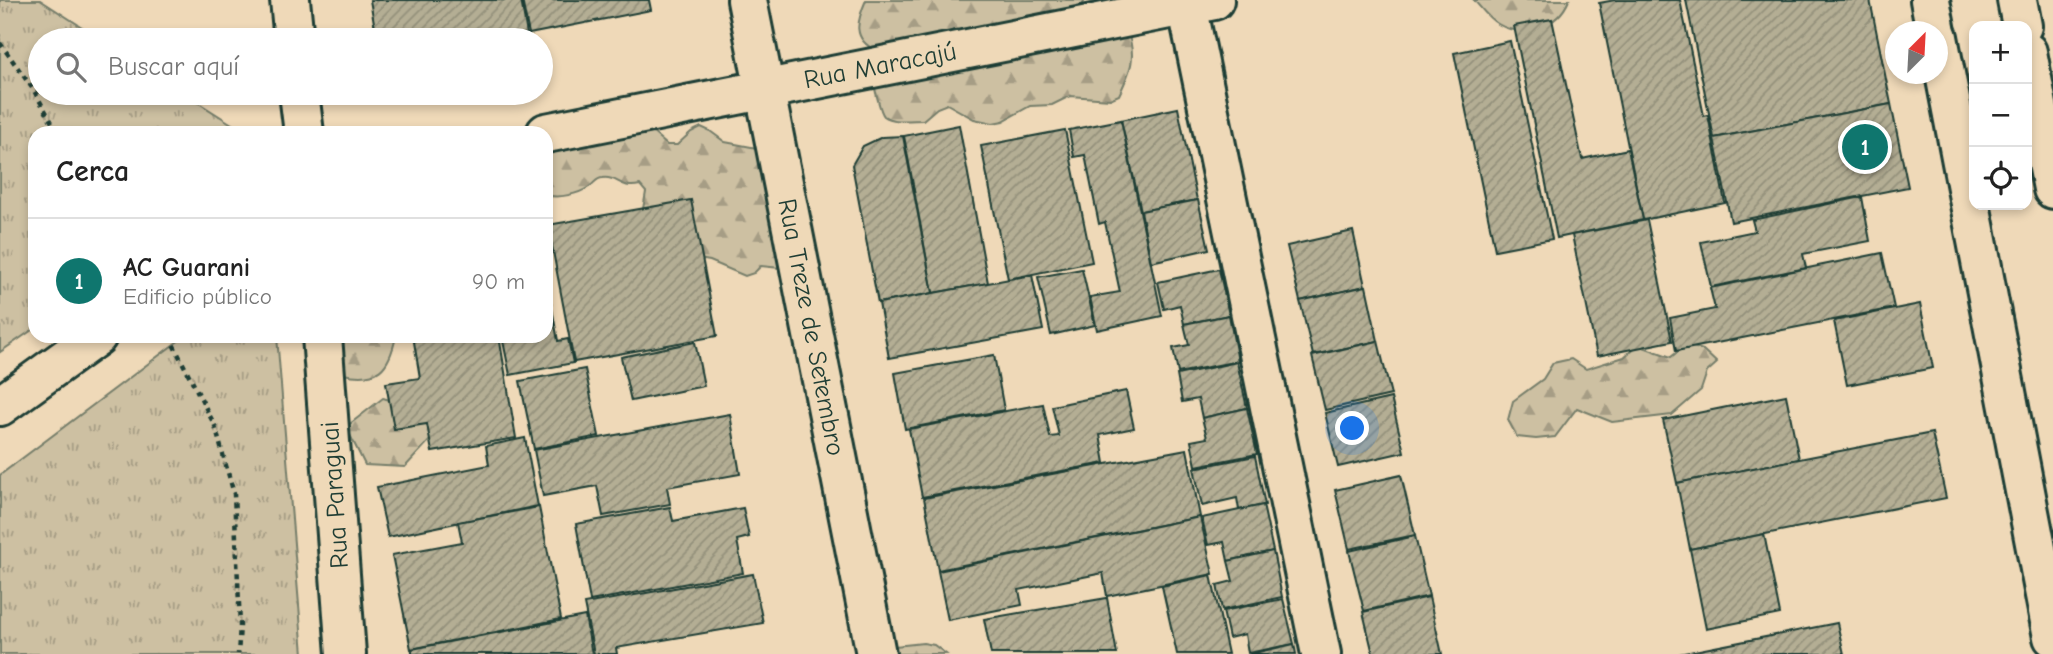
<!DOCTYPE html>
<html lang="es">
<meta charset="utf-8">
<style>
:root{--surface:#fff;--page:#f6f6f6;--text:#222;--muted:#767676;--line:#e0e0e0;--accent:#0f766e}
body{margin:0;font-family:"Comic Neue",sans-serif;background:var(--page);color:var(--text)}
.controls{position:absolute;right:21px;top:21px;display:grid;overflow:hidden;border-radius:14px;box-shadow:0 4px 10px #0003}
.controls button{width:63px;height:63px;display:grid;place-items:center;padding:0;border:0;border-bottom:2px solid var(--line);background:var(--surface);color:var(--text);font:35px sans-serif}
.compass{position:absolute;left:1885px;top:21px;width:63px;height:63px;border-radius:50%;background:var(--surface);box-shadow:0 4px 10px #0003;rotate:24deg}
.you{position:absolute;left:1353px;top:429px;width:24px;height:24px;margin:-18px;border:5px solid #fff;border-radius:50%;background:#1a73e8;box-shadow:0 0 0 10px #1a73e833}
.badge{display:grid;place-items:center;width:46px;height:46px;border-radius:50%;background:var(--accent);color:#fff;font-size:23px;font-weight:700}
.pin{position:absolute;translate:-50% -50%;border:4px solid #fff;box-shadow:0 2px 7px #0006}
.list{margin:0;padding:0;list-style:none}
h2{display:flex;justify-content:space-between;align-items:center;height:91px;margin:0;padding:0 28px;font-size:30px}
h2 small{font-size:23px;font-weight:400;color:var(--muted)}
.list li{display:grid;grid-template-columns:46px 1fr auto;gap:21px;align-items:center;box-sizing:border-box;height:126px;padding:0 28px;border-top:2px solid var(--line)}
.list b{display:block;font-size:26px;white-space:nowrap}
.list p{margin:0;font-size:23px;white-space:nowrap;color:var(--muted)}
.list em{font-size:23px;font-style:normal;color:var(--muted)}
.icon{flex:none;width:38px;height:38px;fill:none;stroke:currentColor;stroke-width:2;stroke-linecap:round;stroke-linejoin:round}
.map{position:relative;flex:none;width:2053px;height:654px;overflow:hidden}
.search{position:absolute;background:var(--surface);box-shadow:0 4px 10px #0003;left:28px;top:28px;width:525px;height:77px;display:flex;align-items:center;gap:18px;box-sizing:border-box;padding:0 24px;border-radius:38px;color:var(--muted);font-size:26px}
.panel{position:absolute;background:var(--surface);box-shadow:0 4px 10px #0003;left:28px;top:126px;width:525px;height:217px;border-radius:21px}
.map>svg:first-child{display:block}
.grass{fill:url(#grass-tufts);stroke:#767e6b;stroke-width:2}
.forest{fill:url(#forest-firs);stroke:#767e6b;stroke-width:2}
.building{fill:url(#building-hatch);stroke:#1f3d34;stroke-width:2}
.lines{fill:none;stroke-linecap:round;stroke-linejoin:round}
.minor-casing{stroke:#1f3d34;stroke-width:44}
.major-casing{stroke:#1f3d34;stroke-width:44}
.path{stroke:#1f3d34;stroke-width:4.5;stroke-dasharray:5 5;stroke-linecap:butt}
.minor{stroke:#efd9b8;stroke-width:38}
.major{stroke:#efd9b8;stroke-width:38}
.labels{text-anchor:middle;stroke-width:7;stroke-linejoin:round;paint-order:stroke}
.street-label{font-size:26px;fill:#1f3d34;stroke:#efd9b8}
</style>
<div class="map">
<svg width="2053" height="654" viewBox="0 0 2053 654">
<defs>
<pattern id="grass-tufts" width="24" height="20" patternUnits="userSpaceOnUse" patternTransform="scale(1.75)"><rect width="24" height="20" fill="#cdc0a2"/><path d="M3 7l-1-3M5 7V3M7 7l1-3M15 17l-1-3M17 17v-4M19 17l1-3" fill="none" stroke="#a69d85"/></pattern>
<pattern id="forest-firs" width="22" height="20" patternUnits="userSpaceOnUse" patternTransform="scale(1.75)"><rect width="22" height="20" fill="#cdc0a2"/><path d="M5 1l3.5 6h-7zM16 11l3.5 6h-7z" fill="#a69d85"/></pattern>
<pattern id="building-hatch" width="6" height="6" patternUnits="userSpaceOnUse" patternTransform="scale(1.75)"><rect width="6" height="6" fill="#b4ae94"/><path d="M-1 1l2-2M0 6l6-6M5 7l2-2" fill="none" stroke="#928f7a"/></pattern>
</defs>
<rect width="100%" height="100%" fill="#efd9b8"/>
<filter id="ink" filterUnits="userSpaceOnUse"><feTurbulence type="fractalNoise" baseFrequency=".0143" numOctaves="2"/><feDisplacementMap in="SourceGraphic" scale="14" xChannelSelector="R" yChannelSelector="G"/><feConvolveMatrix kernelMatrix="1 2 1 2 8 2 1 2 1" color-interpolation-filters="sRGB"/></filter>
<g filter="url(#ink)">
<g class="grass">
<polygon points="0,0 40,0 102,40 40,40 40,93 183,93 246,133 35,133 35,328 0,352"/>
<polygon points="185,336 277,336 303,654 0,654 0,475"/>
</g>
<g class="forest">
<path d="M866,0h219l-6,11 48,19c10,27 4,40 -8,65l-9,4 -40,-3 -18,9 -22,1 -27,15 -10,2 -19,-4 -27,-15 -10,4 -14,12c-11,0 -30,3 -39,-4 -4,-4 -10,-31 -11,-37 -1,-9 2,-19 4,-28 -26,-12 -20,-30 -11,-51z"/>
<path d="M1474,0h95c-11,27 -46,39 -71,24 -9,-5 -17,-16 -24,-24z"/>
<path d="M701,127l9,4 15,11 32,6 24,120 -20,-2 -7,7 -9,3 -35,-15 -17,-3 -50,-49 3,-17 -6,-7c-20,5 -22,-9 -37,-7 -7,0 -8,5 -14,9 -10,7 -31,12 -43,8v-60l105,-4 16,14h10l14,-13z"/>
<path d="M321,336h75c-7,34 -18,45 -53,38z"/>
<polygon points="1638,345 1671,357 1686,345 1703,350 1717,363 1707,372 1701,390 1672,415 1612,422 1577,408 1555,437 1536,439 1517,437 1508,420 1513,401 1543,379 1553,363 1571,359 1586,369 1624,357"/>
<path d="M383,398c25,8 47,10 49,40l-27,29 -40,-2 -19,-38z"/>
<polygon points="923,643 934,645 946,654 881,654 895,646"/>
</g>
<g class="building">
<polygon points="370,0 521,0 527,34 495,40 377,40"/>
<polygon points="522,0 649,0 651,10 529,34"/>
<polygon points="1615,0 1680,0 1704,116 1708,115 1725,203 1643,220 1599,3"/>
<polygon points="1686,0 1870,0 1891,104 1714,138"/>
<polygon points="1552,19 1582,159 1628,149 1643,220 1557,238 1514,26"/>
<polygon points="1510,41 1552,239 1495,250 1454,53"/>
<polygon points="1891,104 1908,187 1731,222 1714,138"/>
<polygon points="1178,108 1197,200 1141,211 1121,120"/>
<polygon points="1121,120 1162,316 1097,330 1090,297 1120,292 1105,222 1099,224 1085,155 1074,157 1069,130"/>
<polygon points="959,125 988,283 933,293 904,136"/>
<polygon points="1065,130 1092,262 1008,279 981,146"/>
<polygon points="903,136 933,293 878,303 852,165 863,146 882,137"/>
<polygon points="1862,197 1870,241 1803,254 1806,268 1711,287 1701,242 1755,231 1752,220"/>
<polygon points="691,200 717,336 574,362 548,225"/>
<polygon points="1198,200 1209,249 1151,262 1141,211"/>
<polygon points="1647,220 1672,341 1597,356 1572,235"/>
<polygon points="1353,231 1365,286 1300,301 1287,246"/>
<polygon points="1882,253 1894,308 1676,351 1670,318 1715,309 1710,288"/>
<polygon points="1082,269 1095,325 1051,335 1038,277"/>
<polygon points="1219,269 1229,315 1184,324 1180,305 1164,309 1158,282"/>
<polygon points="1032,275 1043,330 889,358 879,303"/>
<polygon points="546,276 558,341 568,339 573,363 510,375 502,336 546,336"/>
<polygon points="1366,286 1378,341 1313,355 1300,301"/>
<polygon points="1920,304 1933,368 1847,385 1834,321"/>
<polygon points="1229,315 1238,361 1178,373 1173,348 1189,345 1184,324"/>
<polygon points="413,336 499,336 516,438 432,452 427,424 394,429 386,383 420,378"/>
<polygon points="1378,341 1391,395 1325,410 1312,356"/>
<polygon points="695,342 704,386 631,401 621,357"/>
<polygon points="994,355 1004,410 905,429 895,373"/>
<polygon points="1237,362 1247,408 1202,418 1198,399 1182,402 1177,375"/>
<polygon points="585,369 599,436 534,449 520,381"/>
<polygon points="1126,391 1134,428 1100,435 1105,463 922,497 909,429 1043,404 1050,437 1059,436 1052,406"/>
<polygon points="1786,395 1799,459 1677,483 1663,420"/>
<polygon points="1391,398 1404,452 1338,467 1325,413"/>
<polygon points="1247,408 1257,454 1196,466 1191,441 1207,438 1202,418"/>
<polygon points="730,414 740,474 667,487 670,504 603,516 597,486 543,496 534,450"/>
<polygon points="1932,433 1946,498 1690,549 1677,483"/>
<polygon points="525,438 538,506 388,537 377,487 489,465 486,446"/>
<polygon points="1187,449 1200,517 938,570 924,498"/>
<polygon points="1255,456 1265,505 1239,510 1237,498 1202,506 1194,468"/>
<polygon points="1401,475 1415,535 1349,549 1335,490"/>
<polygon points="1263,505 1273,551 1228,561 1224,542 1208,545 1202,518"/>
<polygon points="539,507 561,619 411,649 392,555 462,542 458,522"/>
<polygon points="670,507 673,521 743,508 749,537 737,540 743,573 590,601 576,524"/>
<polygon points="1200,517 1213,574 1107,596 1103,573 1019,590 1022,605 948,620 938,571"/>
<polygon points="1764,534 1780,614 1706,629 1690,549"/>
<polygon points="1415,536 1429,596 1364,611 1349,551"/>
<polygon points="1273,551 1282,597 1222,610 1217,585 1233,581 1228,561"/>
<polygon points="753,574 763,623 616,648 617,654 594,654 584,604"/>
<polygon points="1211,575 1228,654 1177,654 1162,586"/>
<polygon points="1429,597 1442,654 1373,654 1363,612"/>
<polygon points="1107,598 1117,654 991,654 984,619"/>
<polygon points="1283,599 1294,644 1248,653 1245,634 1229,638 1223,611"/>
<polygon points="585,616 592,654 412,654 412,649"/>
<polygon points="1837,623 1844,654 1679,654"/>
<polygon points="1294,644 1296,654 1249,654"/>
</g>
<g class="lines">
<defs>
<g id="minor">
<polyline points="290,0 294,40"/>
<polyline points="1187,5 1321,654"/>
<polyline points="299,93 304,133"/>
<polyline points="546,133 1214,0"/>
<polyline points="322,336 346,654"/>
<polyline points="0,406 97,336"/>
</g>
<g id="major">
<polyline points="747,0 876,654"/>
<polyline points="1930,0 1936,32"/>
<polyline points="2017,0 2022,26"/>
<polyline points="1938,37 2053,637"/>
<polyline points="2027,52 2053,189"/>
</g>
</defs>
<use href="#minor" class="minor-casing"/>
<use href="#major" class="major-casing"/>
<g class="path">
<polyline points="0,43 33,89 58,133"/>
<polyline points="169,336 215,426 234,494 240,626 238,654"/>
</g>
<use href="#minor" class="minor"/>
<use href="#major" class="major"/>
</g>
</g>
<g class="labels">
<g class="street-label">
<text transform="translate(880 65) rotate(-11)" y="9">Rua Maracajú</text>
<text transform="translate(812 327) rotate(79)" y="9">Rua Treze de Setembro</text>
<text transform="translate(334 495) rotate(-94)" y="9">Rua Paraguai</text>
</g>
</g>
</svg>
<div class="controls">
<button>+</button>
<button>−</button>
<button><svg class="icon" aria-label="locate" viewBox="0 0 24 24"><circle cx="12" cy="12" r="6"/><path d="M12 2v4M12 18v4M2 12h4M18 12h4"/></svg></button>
</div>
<svg class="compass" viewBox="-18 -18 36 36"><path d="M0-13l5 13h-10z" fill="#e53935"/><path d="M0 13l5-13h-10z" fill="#767676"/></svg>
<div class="you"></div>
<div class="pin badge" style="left:1865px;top:147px">1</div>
<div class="search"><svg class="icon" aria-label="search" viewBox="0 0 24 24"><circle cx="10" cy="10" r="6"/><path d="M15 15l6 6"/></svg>Buscar aquí</div>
<section class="panel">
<h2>Cerca<small></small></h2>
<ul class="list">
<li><span class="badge">1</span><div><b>AC Guarani</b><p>Edificio público</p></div><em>90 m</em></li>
</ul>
</section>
</div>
